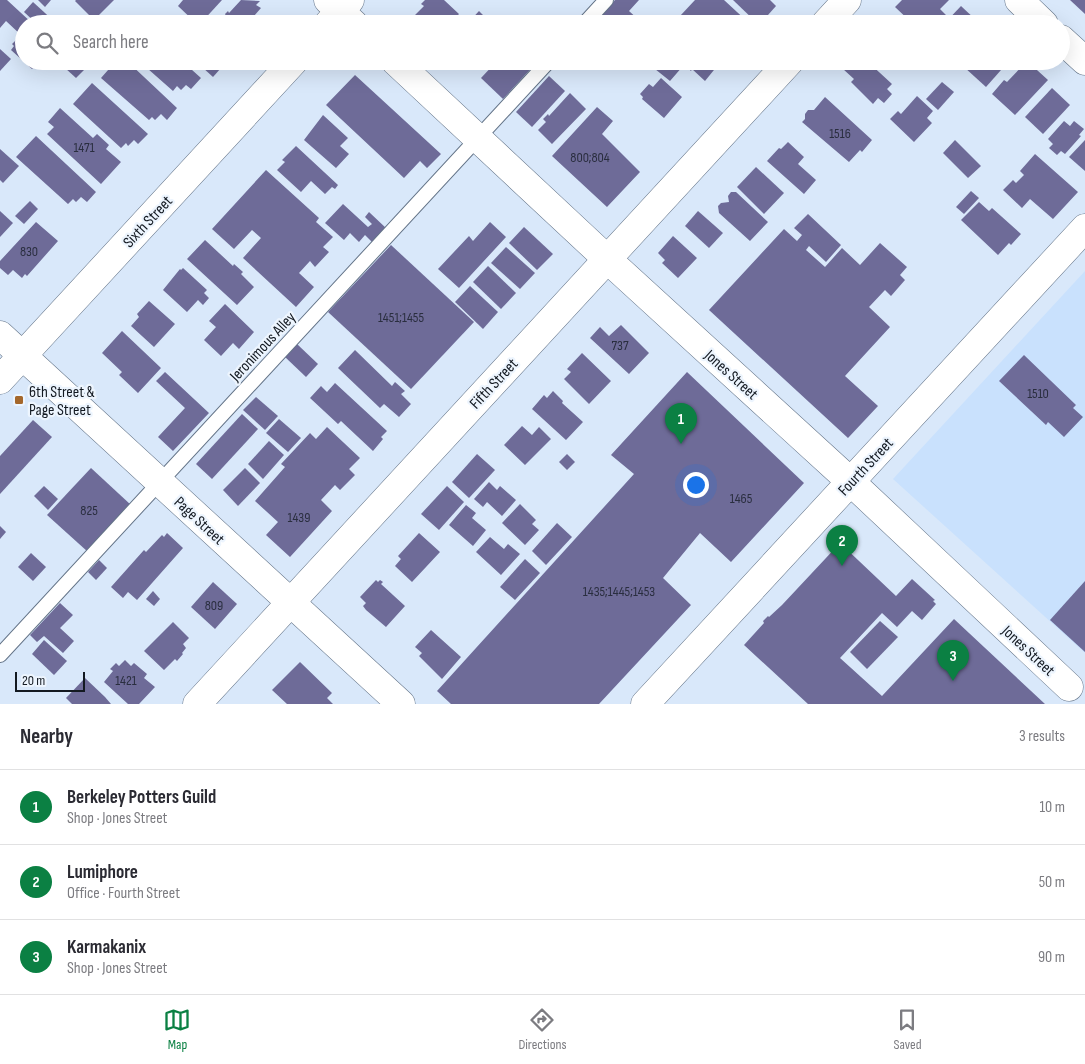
<!DOCTYPE html>
<meta charset="utf-8">
<style>
:root{--surface:#fff;--page:#f2f2f3;--text:#2b2b33;--muted:#7c7c81;--line:#e1e1e2;--accent:#0b8043}
body{margin:0;font-family:"Sofia Sans Condensed",sans-serif;background:var(--page);color:var(--text)}
.scale{position:absolute;left:15px;bottom:12px;width:70px;box-sizing:border-box;padding-left:5px;border:2px solid #131921;border-top:0;font-size:14px;line-height:18px;white-space:nowrap;color:#131921;-webkit-text-stroke:4px #edf5fe;paint-order:stroke}
.you{position:absolute;left:695px;top:484px;width:18px;height:18px;margin:-12px;border:4px solid #fff;border-radius:50%;background:#1a73e8;box-shadow:0 0 0 8px #1a73e833}
.badge{display:grid;place-items:center;width:32px;height:32px;border-radius:50%;background:var(--accent);color:#fff;font-size:16px;font-weight:700}
.pin{position:absolute;translate:-50% -41px;filter:drop-shadow(0 1px 2px #0008)}
.pin::after{content:'';position:absolute;top:26px;width:18px;height:15px;background:inherit;clip-path:polygon(0 0,100% 0,50% 100%)}
.list{margin:0;padding:0;list-style:none}
h2{display:flex;justify-content:space-between;align-items:center;height:65px;margin:0;padding:0 20px;font-size:21px}
h2 small{font-size:16px;font-weight:400;color:var(--muted)}
.list li{display:grid;grid-template-columns:32px 1fr auto;gap:15px;align-items:center;box-sizing:border-box;height:75px;padding:0 20px;border-top:1px solid var(--line)}
.list b{display:block;font-size:19px;white-space:nowrap}
.list p{margin:0;font-size:16px;white-space:nowrap;color:var(--muted)}
.list em{font-size:16px;font-style:normal;color:var(--muted)}
.icon{flex:none;width:28px;height:28px;fill:none;stroke:currentColor;stroke-width:2;stroke-linecap:round;stroke-linejoin:round}
.map{position:relative;flex:none;width:1085px;height:704px;overflow:hidden}
.search{position:absolute;background:var(--surface);box-shadow:0 5px 20px #0002;left:15px;right:15px;top:15px;height:55px;display:flex;align-items:center;gap:12px;box-sizing:border-box;padding:0 18px;border-radius:28px;color:var(--muted);font-size:19px}
.sheet{height:290px;background:var(--surface)}
nav{display:flex;justify-content:space-around;align-items:center;box-sizing:border-box;height:70px;border-top:1px solid var(--line);background:var(--surface);font-size:14px;color:var(--muted)}
nav a{display:grid;justify-items:center;gap:2px}
nav .on{color:var(--accent)}
.map>svg:first-child{display:block}
.built{fill:#c9e1fd}
.building{fill:#6e6b98}
.lines{fill:none;stroke-linecap:round;stroke-linejoin:round}
.service-casing{stroke:#647488;stroke-width:16}
.minor-casing{stroke:#647488;stroke-width:29}
.tertiary-casing{stroke:#647488;stroke-width:29}
.service{stroke:#fff;stroke-width:14}
.minor{stroke:#fff;stroke-width:28}
.tertiary{stroke:#fff;stroke-width:28}
.poi-dot{fill:#a4672b;stroke:#edf5fe;stroke-width:2}
.labels{text-anchor:middle;stroke-width:4.5;stroke-linejoin:round;paint-order:stroke}
.number-label{font-size:14px;fill:#2a2e3f}
.street-label{font-size:16px;fill:#131921;stroke:#edf5fe}
.poi-label{font-size:16px;fill:#131921;stroke:#edf5fe;text-anchor:start}
</style>
<div class="map">
<svg width="1085" height="704" viewBox="0 0 1085 704">
<rect width="100%" height="100%" fill="#d9e8fa"/>
<polygon class="built" points="1085,271 1085,653 893,479"/>
<g class="building">
<polygon points="0,0 7,0 33,24 24,24 24,61 40,61 32,69 11,50 14,46 12,44 21,35 6,21 0,28"/>
<polygon points="38,0 51,0 45,7"/>
<polygon points="76,0 114,0 94,20 75,1"/>
<polygon points="183,0 222,0 200,24 197,24 178,6"/>
<polygon points="241,0 260,1 256,5 261,8 254,16 260,22 258,24 219,24 226,16 225,14 228,11 229,13"/>
<polygon points="425,0 444,0 459,14 450,24 425,24 415,15 424,6 421,4"/>
<polygon points="615,0 639,0 629,11 640,21 638,24 605,24 598,18"/>
<polygon points="695,0 724,0 750,24 717,24 710,17 704,24 688,24 680,16"/>
<polygon points="733,0 770,0 776,6 760,24 758,24"/>
<polygon points="902,0 949,0 940,9 946,15 937,24 930,19 926,24 913,24 895,7"/>
<polygon points="1070,0 1085,0 1085,14"/>
<polygon points="33,2 57,24 37,24 24,12"/>
<polygon points="961,6 977,21 975,24 944,24"/>
<polygon points="479,11 491,23 496,18 502,24 467,24"/>
<polygon points="0,49 11,59 0,71"/>
<polygon points="72,61 77,61 85,69 76,78 65,68"/>
<polygon points="116,61 127,61 177,108 167,120 161,114 155,120 152,117 149,120 101,78"/>
<polygon points="139,61 182,61 201,78 191,89 186,85 181,90 177,86 173,91"/>
<polygon points="207,61 214,61 221,68 213,77 202,67"/>
<polygon points="497,61 538,61 503,99 481,78"/>
<polygon points="602,61 615,61 609,68"/>
<polygon points="645,61 683,61 680,64 683,66 670,81"/>
<polygon points="684,61 714,61 718,65 705,81 692,69 691,71 684,64 685,63"/>
<polygon points="849,61 867,61 892,84 887,89 892,94 884,103 878,98 873,104 851,82 854,79 843,69"/>
<polygon points="969,61 1009,61 986,87 964,67"/>
<polygon points="1027,61 1048,80 1015,115 992,94 1004,80 1007,82"/>
<polygon points="355,75 441,154 427,168 420,161 404,178 326,105"/>
<polygon points="549,76 565,91 532,127 516,112"/>
<polygon points="661,78 682,97 664,118 642,99 643,97 640,94 649,84 653,87"/>
<polygon points="942,82 954,92 938,110 926,99"/>
<polygon points="92,83 148,134 138,144 134,140 128,146 126,143 121,148 73,104"/>
<polygon points="1052,88 1070,105 1043,134 1025,117"/>
<polygon points="570,93 586,109 552,144 538,130 546,122 543,119 548,114 549,116"/>
<polygon points="917,96 933,111 927,118 932,123 914,142 890,119 898,111 901,114"/>
<polygon points="825,97 872,140 862,152 860,150 849,162 802,122 805,119 805,114 808,110 814,110"/>
<polygon points="597,107 613,121 602,134 640,172 607,207 552,156"/>
<polygon points="60,108 93,138 97,134 109,145 106,149 121,162 101,184 47,134 54,127 48,122"/>
<polygon points="323,115 348,138 340,146 349,154 336,168 304,140"/>
<polygon points="1064,121 1070,126 1074,121 1084,129 1079,135 1081,136 1065,154 1061,151 1057,155 1049,148 1053,144 1048,139"/>
<polygon points="36,136 96,192 87,202 81,197 76,202 73,199 68,204 16,157"/>
<polygon points="955,140 981,166 968,178 943,153"/>
<polygon points="1085,140 1085,171 1069,157"/>
<polygon points="788,142 804,157 798,164 816,180 804,194 767,161 779,148 781,149"/>
<polygon points="296,146 338,185 335,189 332,187 325,194 311,181 301,192 277,170 285,162 282,160"/>
<polygon points="0,149 19,166 3,183 0,180"/>
<polygon points="1035,154 1078,192 1053,219 1030,199 1022,208 1003,190 1013,180 1016,183 1024,175 1020,171"/>
<polygon points="756,167 784,193 764,214 737,187"/>
<polygon points="266,170 319,218 316,222 333,237 323,247 329,252 315,267 310,261 299,273 314,287 296,307 243,258 261,238 252,230 234,249 212,229"/>
<polygon points="971,191 979,198 964,214 956,207"/>
<polygon points="731,192 736,192 768,222 750,241 719,213 718,206 721,203 729,202 728,196"/>
<polygon points="30,201 38,209 24,224 15,216"/>
<polygon points="979,202 989,211 992,208 1021,234 1011,245 1009,243 998,255 961,220"/>
<polygon points="343,204 368,227 372,224 365,217 369,212 387,229 373,243 365,235 359,242 350,233 344,240 325,223"/>
<polygon points="0,211 13,223 0,237"/>
<polygon points="698,211 723,233 709,248 685,226"/>
<polygon points="808,214 841,245 826,262 809,246 806,250 825,267 842,248 860,265 880,243 907,267 900,275 905,280 891,296 885,290 869,307 890,327 845,376 878,406 848,438 709,310 784,229 797,241 802,235 794,228"/>
<polygon points="36,222 58,241 27,276 25,274 22,278 13,270 8,275 0,268 0,261"/>
<polygon points="490,222 506,237 459,288 438,269 469,236 473,241"/>
<polygon points="524,227 553,254 537,270 509,243"/>
<polygon points="673,236 697,258 678,278 662,263 665,260 658,253"/>
<polygon points="205,240 233,266 234,264 243,272 241,274 254,287 237,305 187,259"/>
<polygon points="391,245 474,322 411,389 328,312"/>
<polygon points="506,247 535,273 520,289 491,263"/>
<polygon points="488,266 516,293 501,309 473,282"/>
<polygon points="183,268 207,290 204,293 209,298 203,305 198,300 187,312 163,290 180,269 181,270"/>
<polygon points="470,286 498,312 483,329 455,302"/>
<polygon points="149,301 175,324 154,347 131,326 139,317 137,314"/>
<polygon points="225,304 254,332 239,349 233,343 221,356 204,340 216,327 209,321"/>
<polygon points="621,325 649,353 629,374 590,338 600,327 609,336"/>
<polygon points="122,331 161,368 138,393 119,375 122,372 102,353"/>
<polygon points="297,344 318,364 306,377 285,357"/>
<polygon points="355,350 392,386 395,382 405,391 401,394 411,404 399,417 384,404 380,408 338,368"/>
<polygon points="582,353 611,381 589,404 564,379 571,372 567,369"/>
<polygon points="1024,355 1076,405 1073,408 1083,417 1064,437 1048,422 1046,425 999,381"/>
<polygon points="165,372 209,413 173,451 158,437 185,408 156,381"/>
<polygon points="687,372 804,483 731,562 700,533 663,578 691,605 599,704 451,704 437,691 634,474 611,455"/>
<polygon points="335,383 387,431 381,437 383,439 373,451 341,421 338,424 310,398 321,386 327,392"/>
<polygon points="553,391 563,401 562,403 583,422 566,440 532,409 544,395 547,398"/>
<polygon points="256,397 278,416 265,430 243,410"/>
<polygon points="242,414 258,429 212,479 196,464"/>
<polygon points="279,419 301,438 288,452 266,433"/>
<polygon points="33,420 52,437 0,494 0,456"/>
<polygon points="522,426 532,435 539,427 551,439 525,465 504,445"/>
<polygon points="327,427 360,458 349,469 355,475 340,490 335,485 321,500 332,511 290,557 266,535 278,522 255,501 285,467 281,464 310,433 316,439"/>
<polygon points="269,441 284,455 263,479 248,464"/>
<polygon points="477,454 495,470 469,498 452,482"/>
<polygon points="567,454 575,462 567,470 559,462"/>
<polygon points="91,468 131,505 88,552 47,515"/>
<polygon points="245,468 260,483 238,506 223,490"/>
<polygon points="489,482 497,490 500,486 516,500 502,516 487,502 483,507 474,499"/>
<polygon points="44,486 58,499 48,510 34,496"/>
<polygon points="447,486 464,502 439,530 421,514"/>
<polygon points="520,504 536,520 532,524 539,530 525,545 502,523"/>
<polygon points="466,505 476,513 472,518 486,530 473,546 449,525"/>
<polygon points="557,523 572,537 546,565 532,551"/>
<polygon points="0,526 6,532 0,539"/>
<polygon points="167,533 183,548 137,600 128,592 123,598 111,587 144,550 146,552 162,535 164,537"/>
<polygon points="419,533 440,552 412,582 395,566 401,559 398,556"/>
<polygon points="490,537 504,549 508,544 520,554 501,575 476,552"/>
<polygon points="840,543 896,596 912,579 935,600 933,601 936,604 922,620 912,611 897,627 882,613 840,658 882,696 954,619 1045,704 808,704 744,645 764,623 763,621 768,616 769,617 782,605"/>
<polygon points="31,553 46,567 33,581 18,567"/>
<polygon points="525,559 540,573 515,600 500,587"/>
<polygon points="99,560 107,568 96,580 88,572"/>
<polygon points="376,580 378,582 380,580 383,582 381,584 405,606 386,627 366,610 363,606 366,603 360,597"/>
<polygon points="1085,581 1085,652 1050,620"/>
<polygon points="213,582 237,604 215,629 191,607"/>
<polygon points="153,591 160,599 154,606 146,599"/>
<polygon points="60,603 73,615 60,628 74,641 63,653 44,636 37,642 30,635"/>
<polygon points="880,621 898,637 867,669 850,652"/>
<polygon points="173,622 189,638 183,644 186,648 182,653 183,654 177,661 175,659 164,670 144,651"/>
<polygon points="431,630 461,657 442,679 419,656 422,653 415,647"/>
<polygon points="44,640 67,661 54,675 32,654"/>
<polygon points="125,660 131,666 134,663 147,674 144,678 155,687 139,704 128,704 104,682 113,671 110,669 116,663 119,666"/>
<polygon points="300,662 332,693 327,698 333,704 287,704 272,690"/>
<polygon points="85,678 105,697 111,704 72,704 66,698"/>
</g>
<g class="lines">
<defs>
<g id="service">
<polyline points="584,24 606,0"/>
<polyline points="0,655 549,61"/>
</g>
<g id="minor">
<polyline points="328,0 354,24"/>
<polyline points="825,24 847,0"/>
<polyline points="395,61 607,259 851,482 1069,687"/>
<polyline points="0,335 401,704"/>
<polyline points="197,704 790,61"/>
<polyline points="645,704 1085,228"/>
</g>
<g id="tertiary">
<polyline points="1019,0 1044,24"/>
<polyline points="328,24 350,0"/>
<polyline points="1061,39 1085,61"/>
<polyline points="0,380 294,61"/>
</g>
</defs>
<use href="#service" class="service-casing"/>
<use href="#minor" class="minor-casing"/>
<use href="#tertiary" class="tertiary-casing"/>
<use href="#service" class="service"/>
<use href="#minor" class="minor"/>
<use href="#tertiary" class="tertiary"/>
</g>
<rect class="poi-dot" x="14" y="395" width="10" height="10" rx="2.5"/>
<g class="labels">
<g class="number-label">
<text x="840" y="138">1516</text>
<text x="84" y="152">1471</text>
<text x="590" y="162">800;804</text>
<text x="29" y="256">830</text>
<text x="401" y="322">1451;1455</text>
<text x="620" y="350">737</text>
<text x="1038" y="398">1510</text>
<text x="741" y="503">1465</text>
<text x="89" y="515">825</text>
<text x="299" y="522">1439</text>
<text x="619" y="596">1435;1445;1453</text>
<text x="214" y="610">809</text>
<text x="126" y="685">1421</text>
</g>
<g class="street-label">
<text transform="translate(147 221) rotate(-47)" y="6">Sixth Street</text>
<text transform="translate(262 346) rotate(-47)" y="6">Jeronimous Alley</text>
<text transform="translate(732 374) rotate(42)" y="6">Jones Street</text>
<text transform="translate(493 383) rotate(-47)" y="6">Fifth Street</text>
<text transform="translate(865 466) rotate(-47)" y="6">Fourth Street</text>
<text transform="translate(200 520) rotate(43)" y="6">Page Street</text>
<text transform="translate(1029 650) rotate(43)" y="6">Jones Street</text>
</g>
<g class="poi-label">
<text x="29" y="397">6th Street &amp;<tspan x="29" dy="18">Page Street</tspan></text>
</g>
</g>
</svg>
<div class="scale">20 m</div>
<div class="you"></div>
<div class="pin badge" style="left:681px;top:444px">1</div>
<div class="pin badge" style="left:842px;top:566px">2</div>
<div class="pin badge" style="left:953px;top:681px">3</div>
<div class="search"><svg class="icon" aria-label="search" viewBox="0 0 24 24"><circle cx="10" cy="10" r="6"/><path d="M15 15l6 6"/></svg>Search here</div>
</div>
<section class="sheet">
<h2>Nearby<small>3 results</small></h2>
<ul class="list">
<li><span class="badge">1</span><div><b>Berkeley Potters Guild</b><p>Shop · Jones Street</p></div><em>10 m</em></li>
<li><span class="badge">2</span><div><b>Lumiphore</b><p>Office · Fourth Street</p></div><em>50 m</em></li>
<li><span class="badge">3</span><div><b>Karmakanix</b><p>Shop · Jones Street</p></div><em>90 m</em></li>
</ul>
</section>
<nav>
<a class="on"><svg class="icon" aria-label="map" viewBox="0 0 24 24"><path d="M3 6l6-2 6 2 6-2v14l-6 2-6-2-6 2zM9 4v14M15 6v14"/></svg>Map</a>
<a><svg class="icon" aria-label="directions" viewBox="0 0 24 24"><path d="M12 3l9 9-9 9-9-9zM9 14v-3h6M13 9l2 2-2 2"/></svg>Directions</a>
<a><svg class="icon" aria-label="saved" viewBox="0 0 24 24"><path d="M7 4h10v16l-5-4-5 4z"/></svg>Saved</a>
</nav>
